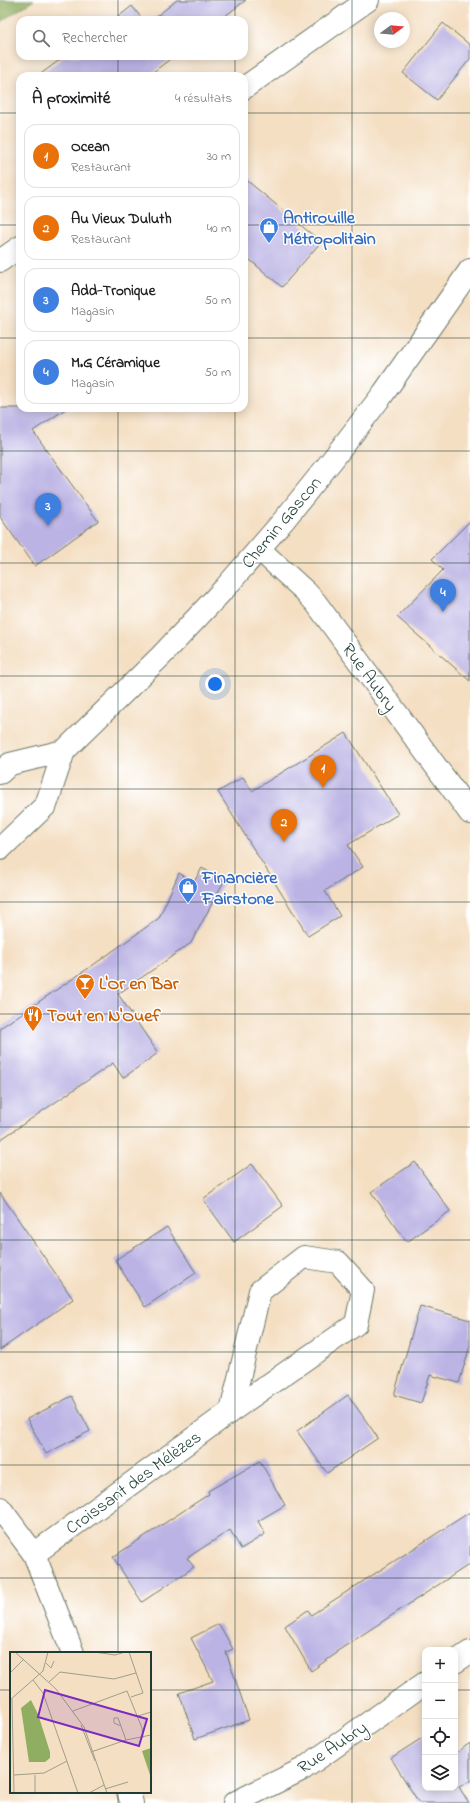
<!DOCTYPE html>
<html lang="fr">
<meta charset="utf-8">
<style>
:root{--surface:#fff;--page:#f2f2f2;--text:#202124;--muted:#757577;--line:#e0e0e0;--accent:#db2777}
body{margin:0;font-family:"Indie Flower",sans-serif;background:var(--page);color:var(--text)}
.controls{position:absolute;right:12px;bottom:12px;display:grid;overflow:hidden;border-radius:8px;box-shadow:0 2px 10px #0003}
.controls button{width:36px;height:36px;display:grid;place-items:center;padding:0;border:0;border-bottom:1px solid var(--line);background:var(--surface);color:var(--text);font:20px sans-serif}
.compass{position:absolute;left:374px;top:12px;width:36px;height:36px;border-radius:50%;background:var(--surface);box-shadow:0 2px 10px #0003;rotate:74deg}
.you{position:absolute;left:215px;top:684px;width:14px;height:14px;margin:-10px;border:3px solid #fff;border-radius:50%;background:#1a73e8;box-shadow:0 0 0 6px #1a73e833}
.badge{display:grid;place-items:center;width:26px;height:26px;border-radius:50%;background:var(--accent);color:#fff;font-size:13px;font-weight:700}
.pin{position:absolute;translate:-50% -33px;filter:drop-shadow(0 1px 2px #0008)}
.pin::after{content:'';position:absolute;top:21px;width:14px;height:12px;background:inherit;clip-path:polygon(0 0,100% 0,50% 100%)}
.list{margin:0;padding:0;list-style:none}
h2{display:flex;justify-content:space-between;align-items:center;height:52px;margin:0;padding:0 16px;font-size:17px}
h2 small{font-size:13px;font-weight:400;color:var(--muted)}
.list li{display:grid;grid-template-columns:26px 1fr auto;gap:12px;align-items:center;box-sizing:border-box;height:64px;margin:0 8px 8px;padding:0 8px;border:1px solid var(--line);border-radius:12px}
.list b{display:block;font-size:15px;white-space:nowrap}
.list p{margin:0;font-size:13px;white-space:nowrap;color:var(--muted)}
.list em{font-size:13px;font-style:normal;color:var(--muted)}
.icon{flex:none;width:22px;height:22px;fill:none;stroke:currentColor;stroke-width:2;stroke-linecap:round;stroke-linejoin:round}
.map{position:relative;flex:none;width:470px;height:1803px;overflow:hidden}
.search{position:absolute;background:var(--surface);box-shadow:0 2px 10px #0003;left:16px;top:16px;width:232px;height:44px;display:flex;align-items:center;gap:10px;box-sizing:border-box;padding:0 14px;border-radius:12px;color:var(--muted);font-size:15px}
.panel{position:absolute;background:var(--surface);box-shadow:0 2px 10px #0003;left:16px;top:72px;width:232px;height:340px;border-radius:12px}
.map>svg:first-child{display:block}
.forest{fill:#8fae61;stroke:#57764a}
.building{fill:#bbb3e4}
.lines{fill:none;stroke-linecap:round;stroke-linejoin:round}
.minor-casing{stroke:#6a7666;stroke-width:24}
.major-casing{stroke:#6a7666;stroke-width:24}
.minor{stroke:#fff;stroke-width:22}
.major{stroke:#fff;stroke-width:22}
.grid{fill:none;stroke:#1f3d34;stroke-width:1;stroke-opacity:0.55}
.labels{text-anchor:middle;stroke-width:3;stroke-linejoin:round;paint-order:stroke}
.shop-label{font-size:18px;font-weight:bold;fill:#366cbe;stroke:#fff;text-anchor:start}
.street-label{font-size:18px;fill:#1f3d34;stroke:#fff}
.food-label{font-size:18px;font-weight:bold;fill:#c56008;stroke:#fff;text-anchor:start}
.inset-road{fill:none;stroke:#9f9e8a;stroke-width:1}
.view{fill:#7b2cbf;fill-opacity:0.15;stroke:#7b2cbf;stroke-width:2}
.inset-edge{fill:none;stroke:#1f3d34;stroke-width:2}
</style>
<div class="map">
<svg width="470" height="1803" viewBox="0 0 470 1803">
<rect width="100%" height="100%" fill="#fff"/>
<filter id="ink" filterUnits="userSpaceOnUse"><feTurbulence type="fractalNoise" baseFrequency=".025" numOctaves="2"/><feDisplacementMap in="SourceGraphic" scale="8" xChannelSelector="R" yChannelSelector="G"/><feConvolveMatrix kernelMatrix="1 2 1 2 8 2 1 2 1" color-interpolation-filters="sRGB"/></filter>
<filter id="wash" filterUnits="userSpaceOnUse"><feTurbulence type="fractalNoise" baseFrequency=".012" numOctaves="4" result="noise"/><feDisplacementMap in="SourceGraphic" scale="16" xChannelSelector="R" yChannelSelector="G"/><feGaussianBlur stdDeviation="0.9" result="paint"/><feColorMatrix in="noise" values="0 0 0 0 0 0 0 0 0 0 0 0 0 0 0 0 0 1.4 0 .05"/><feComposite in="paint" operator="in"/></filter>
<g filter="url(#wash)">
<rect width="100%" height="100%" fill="#f4dfc3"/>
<polygon class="forest" points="0,0 34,0 0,22"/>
<g id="blocks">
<g class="building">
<polygon points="177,0 246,0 220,20 152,20"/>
<polygon points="132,6 143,20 114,20"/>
<polygon points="443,23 470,45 470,59 437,100 403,73"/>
<polygon points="65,56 174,56 148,76 38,76"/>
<polygon points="244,178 321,242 282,287 244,255"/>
<polygon points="0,408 67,408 33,431 98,521 35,566 0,517"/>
<polygon points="470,521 470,681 397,617 443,570 432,559"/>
<polygon points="346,733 398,814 348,845 363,867 325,891 340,916 308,936 218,792 243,777 252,791"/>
<polygon points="202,868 224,881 191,943 118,994 158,1053 123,1078 113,1063 0,1140 0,1028 96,963 159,918 179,873 194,882"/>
<polygon points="415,1162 450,1211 407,1242 371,1192"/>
<polygon points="252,1164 283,1206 234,1242 203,1199"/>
<polygon points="0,1193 73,1299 0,1350"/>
<polygon points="167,1227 196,1273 145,1307 115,1260"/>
<polygon points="420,1306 470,1320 470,1346 459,1383 430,1375 421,1403 394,1395"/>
<polygon points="348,1395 378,1438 327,1473 297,1431"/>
<polygon points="72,1396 90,1431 46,1454 27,1419"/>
<polygon points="260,1461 285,1505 258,1521 265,1534 241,1549 230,1530 187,1558 194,1567 142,1602 113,1557 209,1494 208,1491"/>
<polygon points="470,1512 470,1564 336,1652 337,1653 311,1671 285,1626 308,1610 311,1615"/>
<polygon points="219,1624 233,1649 226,1652 249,1720 195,1739 179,1693 213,1681 191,1638"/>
<polygon points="425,1736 425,1788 455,1788 455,1754 470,1743 470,1781 459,1787 469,1803 419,1803 391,1758"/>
</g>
</g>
</g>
<g filter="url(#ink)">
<use href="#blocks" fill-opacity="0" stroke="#6a7666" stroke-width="1"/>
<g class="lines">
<defs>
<g id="minor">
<polyline points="244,88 368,0"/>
<polyline points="0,261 20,247"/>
<polyline points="260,550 306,592 316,603 470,813"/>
<polyline points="0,1508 34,1554 73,1653"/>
<polyline points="34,1554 231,1411 356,1324 363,1290 338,1262 304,1257 260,1291 231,1411"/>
<polyline points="455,1662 470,1652"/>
<polyline points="128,1792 132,1803"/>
<polyline points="234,1803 303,1769 425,1683"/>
</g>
<g id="major">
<polyline points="0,773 10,764 64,751 161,656 225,588 284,520 333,459 383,394 470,270"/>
<polyline points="0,849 46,805 64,751"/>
</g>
</defs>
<use href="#minor" class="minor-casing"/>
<use href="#major" class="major-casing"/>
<use href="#minor" class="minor"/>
<use href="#major" class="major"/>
</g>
</g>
<path class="grid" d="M118,0v20M235,0v20M352,0v1803M118,56v20M235,56v20M0,113h20M244,113h226M0,225h20M244,225h226M0,338h20M244,338h226M118,408v1245M235,408v1395M0,451h470M0,563h470M0,676h470M0,789h470M0,902h470M0,1014h470M0,1127h470M0,1240h470M0,1352h470M0,1465h470M0,1578h470M0,1690h11M150,1690h275M455,1690h15M118,1792v11"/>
<defs>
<symbol id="shop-pin" viewBox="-11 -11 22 30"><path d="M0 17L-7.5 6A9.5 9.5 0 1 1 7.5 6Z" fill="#3f7fe0" stroke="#fff"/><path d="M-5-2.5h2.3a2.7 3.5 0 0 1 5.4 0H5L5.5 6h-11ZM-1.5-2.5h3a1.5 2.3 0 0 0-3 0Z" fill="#fff"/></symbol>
<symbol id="bar-pin" viewBox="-11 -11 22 30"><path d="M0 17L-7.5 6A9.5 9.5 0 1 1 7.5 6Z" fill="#e8710a" stroke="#fff"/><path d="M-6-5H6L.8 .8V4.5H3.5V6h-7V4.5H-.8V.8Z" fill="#fff"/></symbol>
<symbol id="restaurant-pin" viewBox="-11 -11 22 30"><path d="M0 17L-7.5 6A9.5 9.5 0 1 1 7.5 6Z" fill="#e8710a" stroke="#fff"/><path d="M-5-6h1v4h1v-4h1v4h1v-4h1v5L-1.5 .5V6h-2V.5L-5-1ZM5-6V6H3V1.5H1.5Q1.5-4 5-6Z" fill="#fff"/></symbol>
</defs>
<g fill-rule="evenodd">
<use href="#shop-pin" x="258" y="216" width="22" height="30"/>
<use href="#shop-pin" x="177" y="876" width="22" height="30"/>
<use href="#bar-pin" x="74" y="972" width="22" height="30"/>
<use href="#restaurant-pin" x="22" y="1004" width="22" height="30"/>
</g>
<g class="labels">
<g class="shop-label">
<text x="283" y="223">Antirouille<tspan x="283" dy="21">Métropolitain</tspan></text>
<text x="202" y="883">Financière<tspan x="202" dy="21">Fairstone</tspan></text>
</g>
<g class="street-label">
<text transform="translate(281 522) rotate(-50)" y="6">Chemin Gascon</text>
<text transform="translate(370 677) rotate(54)" y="6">Rue Aubry</text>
<text transform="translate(133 1482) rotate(-36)" y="6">Croissant des Mélèzes</text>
<text transform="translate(332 1747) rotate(-34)" y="6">Rue Aubry</text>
</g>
<g class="food-label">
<text x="99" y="989">L'Or en Bar</text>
<text x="47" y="1021">Tout en N'Ouef</text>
</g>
</g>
<g transform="translate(10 1652)">
<rect width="141" height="141" fill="#f4dfc3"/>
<path d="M21,48l7,14 12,38v6l-5,4h-16l-8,-54zM141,96v30l-9,-27z" fill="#8fae61"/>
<path class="inset-road" d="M5,0l41,37 28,38 23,66M84,0l21,3 10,-3M119,0l14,41 -12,4M36,11l5,5 3,-7M0,21l14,-14M23,28l10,13 35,100M39,30l11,-10 54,7 22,-6M2,47l2,94M0,48l33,-29 5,-19M63,59l54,-20 15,37 1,10M128,64l13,-4M71,73l14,36M111,74l-7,-3v-5h4l8,22M81,100l35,-12 25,-5M4,123l30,-2 23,-12M25,123v18M95,137l23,-7M79,141l15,-8"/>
<path class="view" d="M35,38l102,29 -8,27 -101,-29z"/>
<rect width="141" height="141" class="inset-edge"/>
</g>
</svg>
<div class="controls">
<button>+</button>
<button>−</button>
<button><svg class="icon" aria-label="locate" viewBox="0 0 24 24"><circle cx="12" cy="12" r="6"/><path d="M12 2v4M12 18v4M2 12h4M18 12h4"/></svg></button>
<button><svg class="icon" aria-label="layers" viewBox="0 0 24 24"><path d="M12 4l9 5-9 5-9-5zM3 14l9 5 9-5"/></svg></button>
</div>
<svg class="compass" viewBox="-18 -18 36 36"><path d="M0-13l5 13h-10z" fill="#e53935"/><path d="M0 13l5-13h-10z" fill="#757577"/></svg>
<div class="you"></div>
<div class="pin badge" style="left:323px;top:788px;background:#e8710a">1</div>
<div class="pin badge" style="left:284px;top:842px;background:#e8710a">2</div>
<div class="pin badge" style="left:48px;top:526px;background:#3f7fe0">3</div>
<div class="pin badge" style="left:443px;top:612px;background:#3f7fe0">4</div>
<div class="search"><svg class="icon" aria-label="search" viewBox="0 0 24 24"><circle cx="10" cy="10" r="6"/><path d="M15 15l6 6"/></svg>Rechercher</div>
<section class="panel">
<h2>À proximité<small>4 résultats</small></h2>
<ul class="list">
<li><span class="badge" style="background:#e8710a">1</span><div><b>Ocean</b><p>Restaurant</p></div><em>30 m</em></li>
<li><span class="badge" style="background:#e8710a">2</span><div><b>Au Vieux Duluth</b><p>Restaurant</p></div><em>40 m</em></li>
<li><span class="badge" style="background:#3f7fe0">3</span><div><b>Add-Tronique</b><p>Magasin</p></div><em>50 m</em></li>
<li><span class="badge" style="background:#3f7fe0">4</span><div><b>M.G Céramique</b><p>Magasin</p></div><em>50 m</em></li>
</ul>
</section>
</div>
